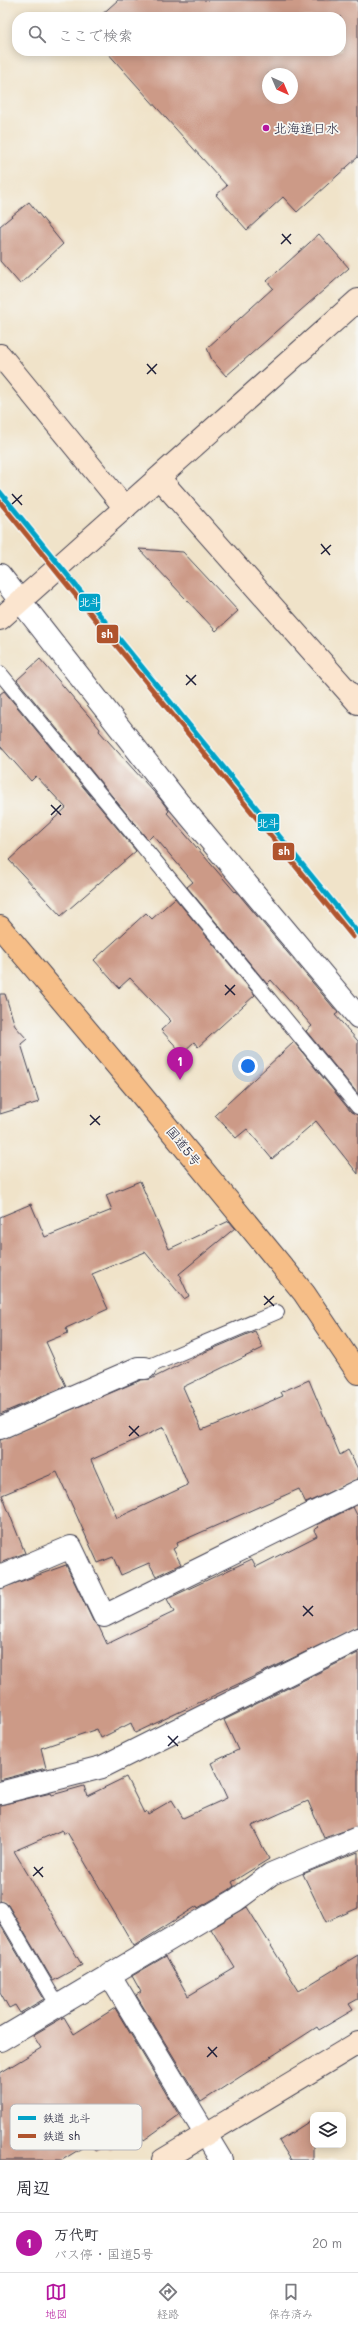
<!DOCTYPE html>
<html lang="ja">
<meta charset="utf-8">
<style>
:root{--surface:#fff;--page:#f7f7f7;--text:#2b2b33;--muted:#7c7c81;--line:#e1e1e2;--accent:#b5179e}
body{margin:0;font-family:Mali,"Klee One",sans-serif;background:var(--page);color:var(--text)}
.controls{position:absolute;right:12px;bottom:12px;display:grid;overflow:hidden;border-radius:8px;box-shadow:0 2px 10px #0003}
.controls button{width:36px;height:36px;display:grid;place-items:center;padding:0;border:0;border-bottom:1px solid var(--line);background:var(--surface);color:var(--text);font:20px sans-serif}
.compass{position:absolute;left:262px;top:68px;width:36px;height:36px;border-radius:50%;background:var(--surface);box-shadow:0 2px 10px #0003;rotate:136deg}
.you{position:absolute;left:248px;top:1066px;width:14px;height:14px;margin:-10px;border:3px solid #fff;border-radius:50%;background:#1a73e8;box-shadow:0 0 0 6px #1a73e833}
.badge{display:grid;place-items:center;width:26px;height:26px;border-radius:50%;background:var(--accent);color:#fff;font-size:13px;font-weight:700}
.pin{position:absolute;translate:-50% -33px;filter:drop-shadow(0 1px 2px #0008)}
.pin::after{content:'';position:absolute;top:21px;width:14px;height:12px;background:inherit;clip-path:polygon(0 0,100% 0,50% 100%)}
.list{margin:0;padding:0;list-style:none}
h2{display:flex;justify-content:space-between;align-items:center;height:52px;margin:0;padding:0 16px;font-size:17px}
h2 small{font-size:13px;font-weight:400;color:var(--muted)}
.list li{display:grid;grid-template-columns:26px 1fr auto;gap:12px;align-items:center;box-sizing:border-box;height:60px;padding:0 16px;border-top:1px solid var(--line)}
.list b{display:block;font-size:15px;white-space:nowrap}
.list p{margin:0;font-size:13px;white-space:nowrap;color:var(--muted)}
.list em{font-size:13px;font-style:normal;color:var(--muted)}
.icon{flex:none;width:22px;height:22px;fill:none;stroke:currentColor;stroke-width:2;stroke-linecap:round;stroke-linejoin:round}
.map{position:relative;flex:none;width:358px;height:2160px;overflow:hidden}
.search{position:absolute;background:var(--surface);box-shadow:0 2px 10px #0003;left:12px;right:12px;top:12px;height:44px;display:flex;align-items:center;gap:10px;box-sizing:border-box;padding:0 14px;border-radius:16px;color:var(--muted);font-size:15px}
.sheet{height:112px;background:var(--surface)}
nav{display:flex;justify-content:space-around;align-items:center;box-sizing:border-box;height:56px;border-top:1px solid var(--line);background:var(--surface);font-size:11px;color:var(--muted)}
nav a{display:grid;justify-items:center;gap:2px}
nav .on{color:var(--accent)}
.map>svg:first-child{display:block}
.building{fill:#cc9a87;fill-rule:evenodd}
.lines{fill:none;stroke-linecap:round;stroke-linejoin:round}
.lane-casing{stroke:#413f50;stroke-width:16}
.street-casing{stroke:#413f50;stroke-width:24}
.secondary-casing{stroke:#413f50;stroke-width:24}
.highway-casing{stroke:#413f50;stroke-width:24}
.lane{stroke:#fff;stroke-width:14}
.street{stroke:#fff;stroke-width:22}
.secondary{stroke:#fbe5cf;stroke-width:22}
.highway{stroke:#f6be87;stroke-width:22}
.rail-1-casing{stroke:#f6f6f2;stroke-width:8}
.rail-2-casing{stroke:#f6f6f2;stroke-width:8}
.rail-1{stroke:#02a2c7;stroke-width:5}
.rail-2{stroke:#b0542d;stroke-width:5}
.ticks{fill:none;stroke:#22223b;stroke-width:1.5}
.poi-dot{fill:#b5179e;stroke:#f6f6f2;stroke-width:1.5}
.labels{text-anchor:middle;stroke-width:3.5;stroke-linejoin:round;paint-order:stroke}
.poi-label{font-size:13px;fill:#22223b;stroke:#f6f6f2;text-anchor:start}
.street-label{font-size:13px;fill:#22223b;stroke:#f6f6f2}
.key{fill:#f6f6f2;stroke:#b6b6bb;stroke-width:1}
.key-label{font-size:11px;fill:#22223b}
.line-badge{stroke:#f6f6f2;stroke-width:1.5}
.badge-label{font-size:11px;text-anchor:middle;font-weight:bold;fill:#fff}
</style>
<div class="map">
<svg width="358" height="2160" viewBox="0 0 358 2160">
<rect width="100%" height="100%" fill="#f6f6f2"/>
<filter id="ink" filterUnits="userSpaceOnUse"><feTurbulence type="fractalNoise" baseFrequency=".025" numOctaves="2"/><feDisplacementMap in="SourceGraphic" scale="8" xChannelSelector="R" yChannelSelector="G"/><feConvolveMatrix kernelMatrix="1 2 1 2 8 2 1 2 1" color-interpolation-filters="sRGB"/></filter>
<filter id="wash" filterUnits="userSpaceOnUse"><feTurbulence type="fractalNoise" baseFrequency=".012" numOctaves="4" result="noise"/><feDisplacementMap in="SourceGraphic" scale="16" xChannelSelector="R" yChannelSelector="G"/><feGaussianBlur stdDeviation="0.9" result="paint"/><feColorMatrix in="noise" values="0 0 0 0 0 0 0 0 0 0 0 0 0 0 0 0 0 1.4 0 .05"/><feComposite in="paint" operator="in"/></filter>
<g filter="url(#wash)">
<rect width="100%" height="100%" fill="#f0e3c9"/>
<g id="blocks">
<g class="building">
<path d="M118,0h240v157l-61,55 -14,-15 -36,33 -31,-35 11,-9 -121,-135h235v-34h-242zM268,74h24v24h-24z"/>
<polygon points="29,202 63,244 20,284 0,261 0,226"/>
<polygon points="319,234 349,268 226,376 212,360 207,348 273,288 267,281"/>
<polygon points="139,549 183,552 238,611 216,631"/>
<polygon points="40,659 100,729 99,731 161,800 169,811 167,813 235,892 236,891 338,1013 335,1015 358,1041 358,1094 306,1031 312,1026 271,980 267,984 187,887 193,882 153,835 148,840 17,680"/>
<polygon points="4,691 136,851 61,916 9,860 66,808 36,776 31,781 0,746 0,694"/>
<polygon points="175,898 255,995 198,1047 194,1042 182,1053 161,1030 171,1021 130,978 119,988 94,960 146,913 152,919"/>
<polygon points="0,994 5,994 15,1026 27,1039 21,1044 39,1102 0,1114"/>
<polygon points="294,1042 351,1112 358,1115 358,1174 316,1121 272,1159 247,1129 236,1138 215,1115"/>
<polygon points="140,1181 169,1249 229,1221 235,1228 179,1274 189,1296 184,1299 145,1252 92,1274 108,1309 66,1328 68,1333 46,1342 66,1386 0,1414 0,1217 31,1204 45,1237 112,1210 106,1195"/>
<path d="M255,1331l8,17 -80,39 19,43 81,-34 -2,-4 28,-12 31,75 8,-5 10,19v10l-52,24 -7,-14 -122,54 1,3 -5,3 8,15 -25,12 -7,-13 -28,12 -8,-18 -15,6 -41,-91 -55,23 23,58 -25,10v-123l141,-60 10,-1 54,-27zM164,1427l24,58 -71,33 -26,-58z"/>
<polygon points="353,1507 358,1517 358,1627 135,1733 131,1723 101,1738 97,1729 41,1748 46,1768 0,1780 0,1589 66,1565 93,1621 99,1627 107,1644 174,1612 167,1599 252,1559 256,1567 317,1536 314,1530 319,1527 317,1525"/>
<polygon points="358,1653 358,1826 324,1838 308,1801 252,1826 269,1859 232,1882 234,1886 229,1890 198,1908 197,1906 134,1946 67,1832 63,1834 62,1830 14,1851 82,1965 53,1981 8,1905 0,1901 0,1805 51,1793 52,1795 84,1786 87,1796 126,1777 144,1813 146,1811 148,1814 172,1800 183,1818 227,1798 211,1763 238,1750 224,1720"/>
<polygon points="358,1852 358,1908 326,1922 303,1874"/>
<polygon points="247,1907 299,1991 358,1955 358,1999 349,2004 353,2010 319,2030 317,2027 201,2102 136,1995 141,1992 132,1976 166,1956 188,1996 235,1968 211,1929"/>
<polygon points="0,1924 44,1999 20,2013 15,2005 9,2008 0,1992"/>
<polygon points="115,2008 179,2115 144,2140 138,2131 110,2148 107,2144 95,2151 90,2143 62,2160 0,2160 0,2073 41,2048 33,2035 64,2017 74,2034"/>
<polygon points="313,2119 313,2160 291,2160 279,2141"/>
</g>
</g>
</g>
<g filter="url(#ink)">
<use href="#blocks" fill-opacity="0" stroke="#413f50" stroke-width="1"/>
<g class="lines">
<defs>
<g id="lane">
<polyline points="0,673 358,1107"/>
<polyline points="145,1368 277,1312"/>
<polyline points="1,1909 58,2006"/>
</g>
<g id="street">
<polyline points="0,575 178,802 358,1017"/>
<polyline points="0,1428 138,1368 145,1368"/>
<polyline points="0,1577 71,1547 104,1616 358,1491"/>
<polyline points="0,1793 102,1767 358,1639"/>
<polyline points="109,1974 221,2160"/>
<polyline points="0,2040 236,1900 271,1874 358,1838"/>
</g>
<g id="secondary">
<polyline points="0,355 125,508"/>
<polyline points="159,478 358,703"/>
<polyline points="0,619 358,300"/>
<polyline points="163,2160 358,2043"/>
</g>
<polyline id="highway" points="0,927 134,1086 304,1293 358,1373"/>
</defs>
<use href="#lane" class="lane-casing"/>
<use href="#street" class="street-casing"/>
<use href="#secondary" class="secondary-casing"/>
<use href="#highway" class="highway-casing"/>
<use href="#lane" class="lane"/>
<use href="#street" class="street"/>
<use href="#secondary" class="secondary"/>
<use href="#highway" class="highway"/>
<defs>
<polyline id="rail-1" points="0,492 358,933"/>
<polyline id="rail-2" points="0,502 353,937"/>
</defs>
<use href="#rail-1" class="rail-1-casing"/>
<use href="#rail-2" class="rail-2-casing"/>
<use href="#rail-1" class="rail-1"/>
<use href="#rail-2" class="rail-2"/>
</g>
</g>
<path class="ticks" d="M282,234l9,10M281,244l10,-10M147,364l9,10M147,374l10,-10M12,494l10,11M12,504l10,-9M321,544l9,11M321,554l10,-9M186,675l10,10M186,685l10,-10M51,805l10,10M51,815l10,-10M225,985l10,10M225,995l10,-10M90,1115l10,10M90,1125l10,-9M264,1296l10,10M264,1305l10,-9M129,1426l10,10M129,1436l10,-10M303,1606l10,10M303,1616l10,-10M168,1736l10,10M168,1746l10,-10M34,1867l9,10M33,1876l10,-9M208,2047l9,10M207,2057l10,-10"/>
<circle class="poi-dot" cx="266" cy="128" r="4"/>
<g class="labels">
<g class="poi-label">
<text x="274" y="133">北海道日水</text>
</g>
<g class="street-label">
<text transform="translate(184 1146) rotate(51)" y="5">国道5号</text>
</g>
</g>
<rect x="10" y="2104" width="132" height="46" rx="6" class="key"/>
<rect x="18" y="2116" width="18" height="4" fill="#02a2c7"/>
<rect x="18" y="2134" width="18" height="4" fill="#b0542d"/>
<g class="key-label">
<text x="43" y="2122">鉄道 北斗</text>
<text x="43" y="2140">鉄道 sh</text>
</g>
<g class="line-badge">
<rect x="78" y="593" width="23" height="19" rx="4" fill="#02a2c7"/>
<rect x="96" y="624" width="23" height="20" rx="4" fill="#b0542d"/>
<rect x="257" y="813" width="23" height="19" rx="4" fill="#02a2c7"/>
<rect x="272" y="842" width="23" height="19" rx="4" fill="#b0542d"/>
</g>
<g class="badge-label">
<text x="90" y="606">北斗</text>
<text x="107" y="638">sh</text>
<text x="268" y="827">北斗</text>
<text x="284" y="855">sh</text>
</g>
</svg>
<div class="controls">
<button><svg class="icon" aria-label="layers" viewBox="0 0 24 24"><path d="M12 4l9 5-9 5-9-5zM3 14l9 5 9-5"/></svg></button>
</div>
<svg class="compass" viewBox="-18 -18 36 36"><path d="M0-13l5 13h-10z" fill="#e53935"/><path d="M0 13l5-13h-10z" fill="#7c7c81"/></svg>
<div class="you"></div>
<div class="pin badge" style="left:180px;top:1080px">1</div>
<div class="search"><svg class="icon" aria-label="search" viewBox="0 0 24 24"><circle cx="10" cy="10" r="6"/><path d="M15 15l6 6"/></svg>ここで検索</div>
</div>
<section class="sheet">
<h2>周辺<small></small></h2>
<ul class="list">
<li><span class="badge">1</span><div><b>万代町</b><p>バス停 · 国道5号</p></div><em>20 m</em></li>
</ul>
</section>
<nav>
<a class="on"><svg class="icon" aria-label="map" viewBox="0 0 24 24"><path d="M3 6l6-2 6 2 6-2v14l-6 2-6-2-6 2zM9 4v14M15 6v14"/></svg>地図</a>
<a><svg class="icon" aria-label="directions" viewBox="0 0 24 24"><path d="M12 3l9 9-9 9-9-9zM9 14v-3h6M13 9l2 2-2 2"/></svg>経路</a>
<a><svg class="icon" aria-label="saved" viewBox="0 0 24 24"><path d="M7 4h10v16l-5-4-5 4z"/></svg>保存済み</a>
</nav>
